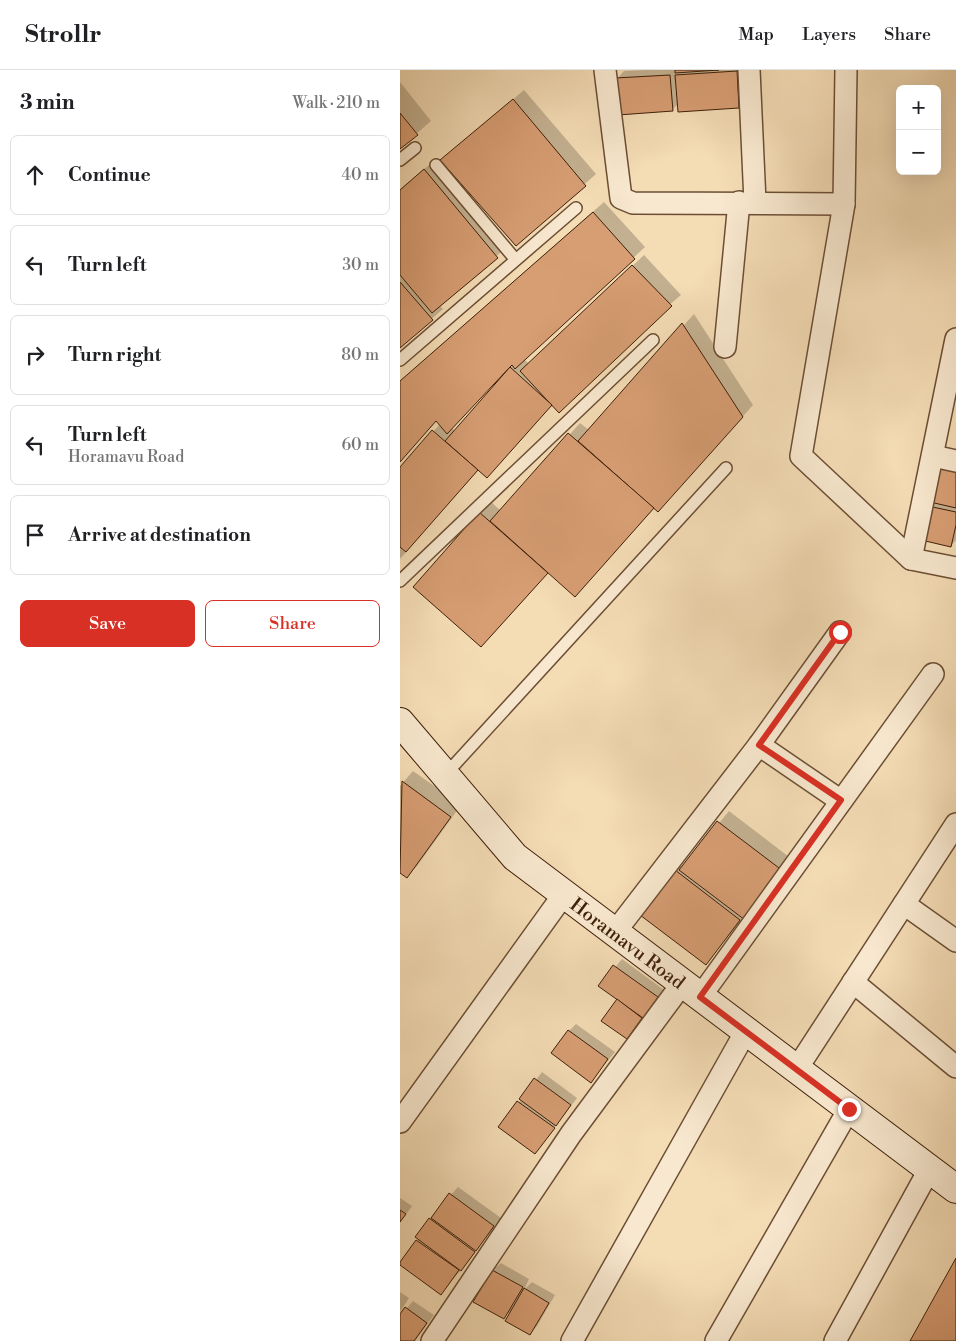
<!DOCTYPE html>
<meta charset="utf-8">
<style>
:root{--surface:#fff;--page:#f2f2f2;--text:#202124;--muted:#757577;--line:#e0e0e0;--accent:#d93025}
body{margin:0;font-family:"Libre Bodoni",serif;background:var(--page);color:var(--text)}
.controls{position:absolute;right:15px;top:15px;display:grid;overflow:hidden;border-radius:8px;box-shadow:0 5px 20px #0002}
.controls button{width:45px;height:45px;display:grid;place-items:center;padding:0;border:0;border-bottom:1px solid var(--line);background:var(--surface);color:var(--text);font:25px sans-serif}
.stop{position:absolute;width:15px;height:15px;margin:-11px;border:4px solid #d93025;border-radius:50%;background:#fff}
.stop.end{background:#d93025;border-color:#fff;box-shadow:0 1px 5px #0008}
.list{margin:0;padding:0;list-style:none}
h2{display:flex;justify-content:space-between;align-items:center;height:65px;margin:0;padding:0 20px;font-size:21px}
h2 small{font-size:16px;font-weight:400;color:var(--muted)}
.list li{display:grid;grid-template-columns:32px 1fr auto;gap:15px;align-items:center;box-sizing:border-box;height:80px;margin:0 10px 10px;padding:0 10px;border:1px solid var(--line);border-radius:8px}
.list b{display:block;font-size:19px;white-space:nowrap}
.list p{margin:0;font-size:16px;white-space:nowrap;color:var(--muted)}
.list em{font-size:16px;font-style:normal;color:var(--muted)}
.actions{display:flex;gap:10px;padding:15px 20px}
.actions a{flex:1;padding:11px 0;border:1px solid var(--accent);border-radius:8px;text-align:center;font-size:18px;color:var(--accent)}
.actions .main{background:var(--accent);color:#fff}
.icon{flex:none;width:28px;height:28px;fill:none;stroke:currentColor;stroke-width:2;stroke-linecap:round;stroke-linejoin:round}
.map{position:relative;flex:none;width:556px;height:1271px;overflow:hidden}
header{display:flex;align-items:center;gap:30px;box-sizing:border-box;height:70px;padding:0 25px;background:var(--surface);border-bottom:1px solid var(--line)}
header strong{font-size:24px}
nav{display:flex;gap:28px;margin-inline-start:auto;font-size:18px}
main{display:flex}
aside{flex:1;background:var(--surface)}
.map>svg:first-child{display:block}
.shadow{fill:#0003;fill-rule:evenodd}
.building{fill:#d79d73;stroke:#3e1f09}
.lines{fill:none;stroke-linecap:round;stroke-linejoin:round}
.lane-casing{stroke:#6c4e34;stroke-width:14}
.street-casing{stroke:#6c4e34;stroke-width:24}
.secondary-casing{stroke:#3e1f09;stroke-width:30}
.lane{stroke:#f8e8cf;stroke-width:11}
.street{stroke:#f8e8cf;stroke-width:21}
.secondary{stroke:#f8e8cf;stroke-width:28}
.route{stroke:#d93025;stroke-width:6}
.labels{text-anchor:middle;stroke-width:4.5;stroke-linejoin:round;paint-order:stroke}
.street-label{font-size:19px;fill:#3e1f09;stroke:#f8e8cf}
</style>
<header>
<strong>Strollr</strong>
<nav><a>Map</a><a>Layers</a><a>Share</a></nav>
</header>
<main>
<aside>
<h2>3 min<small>Walk · 210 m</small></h2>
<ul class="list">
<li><svg class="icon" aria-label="ahead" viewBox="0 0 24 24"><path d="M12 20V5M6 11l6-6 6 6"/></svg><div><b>Continue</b></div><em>40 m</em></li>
<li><svg class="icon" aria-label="left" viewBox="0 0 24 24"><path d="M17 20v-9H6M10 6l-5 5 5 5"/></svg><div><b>Turn left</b></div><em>30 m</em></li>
<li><svg class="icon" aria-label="right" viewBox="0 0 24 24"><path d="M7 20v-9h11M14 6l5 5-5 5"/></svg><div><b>Turn right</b></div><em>80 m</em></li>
<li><svg class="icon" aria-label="left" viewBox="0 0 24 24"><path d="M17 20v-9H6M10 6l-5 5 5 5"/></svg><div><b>Turn left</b><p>Horamavu Road</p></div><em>60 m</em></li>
<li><svg class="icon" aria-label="arrive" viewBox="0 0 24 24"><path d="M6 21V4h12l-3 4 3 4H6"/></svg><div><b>Arrive at destination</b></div></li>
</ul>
<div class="actions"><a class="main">Save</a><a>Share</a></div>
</aside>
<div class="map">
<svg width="556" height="1271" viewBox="0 0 556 1271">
<rect width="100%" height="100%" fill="#f4dcb5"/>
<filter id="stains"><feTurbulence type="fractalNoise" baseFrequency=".004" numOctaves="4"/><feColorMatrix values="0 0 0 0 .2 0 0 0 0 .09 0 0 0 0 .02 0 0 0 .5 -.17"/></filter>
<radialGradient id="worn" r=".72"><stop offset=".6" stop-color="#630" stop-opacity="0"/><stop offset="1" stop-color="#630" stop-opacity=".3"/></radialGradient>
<g class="shadow">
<polygon points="246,0 348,0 349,26 338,37 278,34 272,40 217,9 224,1"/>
<polygon points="0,12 31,51 0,78"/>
<polygon points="124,20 196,104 117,174 42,90"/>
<polygon points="35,90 107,177 39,235 43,239 0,276 0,119"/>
<path d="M204,132l41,45 -121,112 5,5 115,-109 37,40 -202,174 -79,90v-90l40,-45 -3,-4 -37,42v-81zM94,314l2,1 -41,46 -4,-4z"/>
<polygon points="294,244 353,335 269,429 255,437 186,514 149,501 92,565 80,443 91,432 101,441 180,353 189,360"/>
<polygon points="556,387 556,470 551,476 530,437 534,432"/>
<polygon points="13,701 61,735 17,796 7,806 0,802 0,716"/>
<polygon points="329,741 393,790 306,893 242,844 276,800 288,791"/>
<polygon points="222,889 264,920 227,968 218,929 200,916"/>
<polygon points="176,954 215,982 191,1011 169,961"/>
<polygon points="142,1002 177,1028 135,1083 100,1057"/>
<polygon points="58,1117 101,1148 68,1192 41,1223 0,1194 19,1169 30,1149"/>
<polygon points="0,1128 12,1136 0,1153"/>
<polygon points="101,1193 129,1209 124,1220 132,1212 155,1225 137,1256 130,1264 112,1240 103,1248 75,1232 93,1200"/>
<polygon points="0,1222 9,1228 0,1242"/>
<polygon points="13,1231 34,1245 15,1271 0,1271 0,1246"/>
</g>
<g class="building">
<polygon points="275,0 319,0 275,3"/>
<polygon points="337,1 339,38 278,42 275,5"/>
<polygon points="270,5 273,41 218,45 215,8"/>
<polygon points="113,29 186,116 116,176 40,90"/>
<polygon points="0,43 18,65 0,79"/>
<polygon points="24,99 98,188 32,243 0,205 0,120"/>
<polygon points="193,142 235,189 115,299 112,295 110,297 47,364 36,351 0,392 0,311"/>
<polygon points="232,195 272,236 159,343 120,301"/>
<polygon points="0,212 33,250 0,278"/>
<polygon points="282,253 343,347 258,442 178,371"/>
<polygon points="110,297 152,335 87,408 45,371"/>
<polygon points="32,360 78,400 6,482 0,477 0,397"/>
<polygon points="168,363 254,438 175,527 90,451"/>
<polygon points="538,396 556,400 556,438 530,432"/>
<polygon points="528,436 556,442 556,455 551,477 521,470"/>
<polygon points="79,442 148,503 81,577 13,517"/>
<polygon points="2,711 51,747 7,808 0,803"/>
<polygon points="317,751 383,801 345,850 279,800"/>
<polygon points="275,800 340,850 306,895 240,845"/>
<polygon points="213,895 258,927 243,948 198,916"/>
<polygon points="217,929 242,948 227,969 201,951"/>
<polygon points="168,960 208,989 191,1013 151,983"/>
<polygon points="134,1008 171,1035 156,1056 119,1029"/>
<polygon points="117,1031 155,1058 135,1084 98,1057"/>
<polygon points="49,1123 94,1156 76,1181 31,1148"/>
<polygon points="0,1140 6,1144 0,1152"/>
<polygon points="29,1148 75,1182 61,1201 15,1167"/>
<polygon points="16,1170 59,1200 41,1225 0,1195 0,1192"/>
<polygon points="556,1188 556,1271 510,1271"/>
<polygon points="92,1200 123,1217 104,1249 73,1232"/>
<polygon points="124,1218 149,1233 130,1265 105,1251"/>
<polygon points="5,1237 27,1253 14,1271 0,1271 0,1244"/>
</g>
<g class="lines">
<defs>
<g id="lane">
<polyline points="0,90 15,78"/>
<polyline points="36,95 115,189"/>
<polyline points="0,290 176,138"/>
<polyline points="0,511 253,270"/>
<polyline points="45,705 326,398"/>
</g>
<g id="street">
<polyline points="205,0 221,128 233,133 444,134"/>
<polyline points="349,0 355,132"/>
<polyline points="446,0 444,134 401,386 511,489 556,498"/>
<polyline points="325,277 339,132"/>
<polyline points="533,386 556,391"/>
<polyline points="511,489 556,269"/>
<polyline points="359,675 441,731"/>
<polyline points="504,834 556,871"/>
<polyline points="215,862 359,675 440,562"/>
<polyline points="453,912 556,997"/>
<polyline points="300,927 533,604"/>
<polyline points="396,1000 556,754"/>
<polyline points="0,1052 164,824"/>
<polyline points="32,1271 171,1064 282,914"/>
<polyline points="172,1271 346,961"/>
<polyline points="316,1271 449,1039"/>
<polyline points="435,1271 529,1100"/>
</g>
<polyline id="secondary" points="0,652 115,787 556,1119"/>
</defs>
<use href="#lane" class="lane-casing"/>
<use href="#street" class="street-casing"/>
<use href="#secondary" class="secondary-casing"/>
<use href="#lane" class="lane"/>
<use href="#street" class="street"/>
<use href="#secondary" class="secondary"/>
</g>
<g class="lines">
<polyline class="route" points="440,562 359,675 441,730 300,927 449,1039"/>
</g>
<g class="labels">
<g class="street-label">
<text transform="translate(228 873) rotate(37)" y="7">Horamavu Road</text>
</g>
</g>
<rect width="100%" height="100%" filter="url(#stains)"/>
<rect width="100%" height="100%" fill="url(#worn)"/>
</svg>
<div class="controls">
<button>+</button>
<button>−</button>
</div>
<div class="stop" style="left:440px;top:562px"></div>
<div class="stop end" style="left:449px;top:1039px"></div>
</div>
</main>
